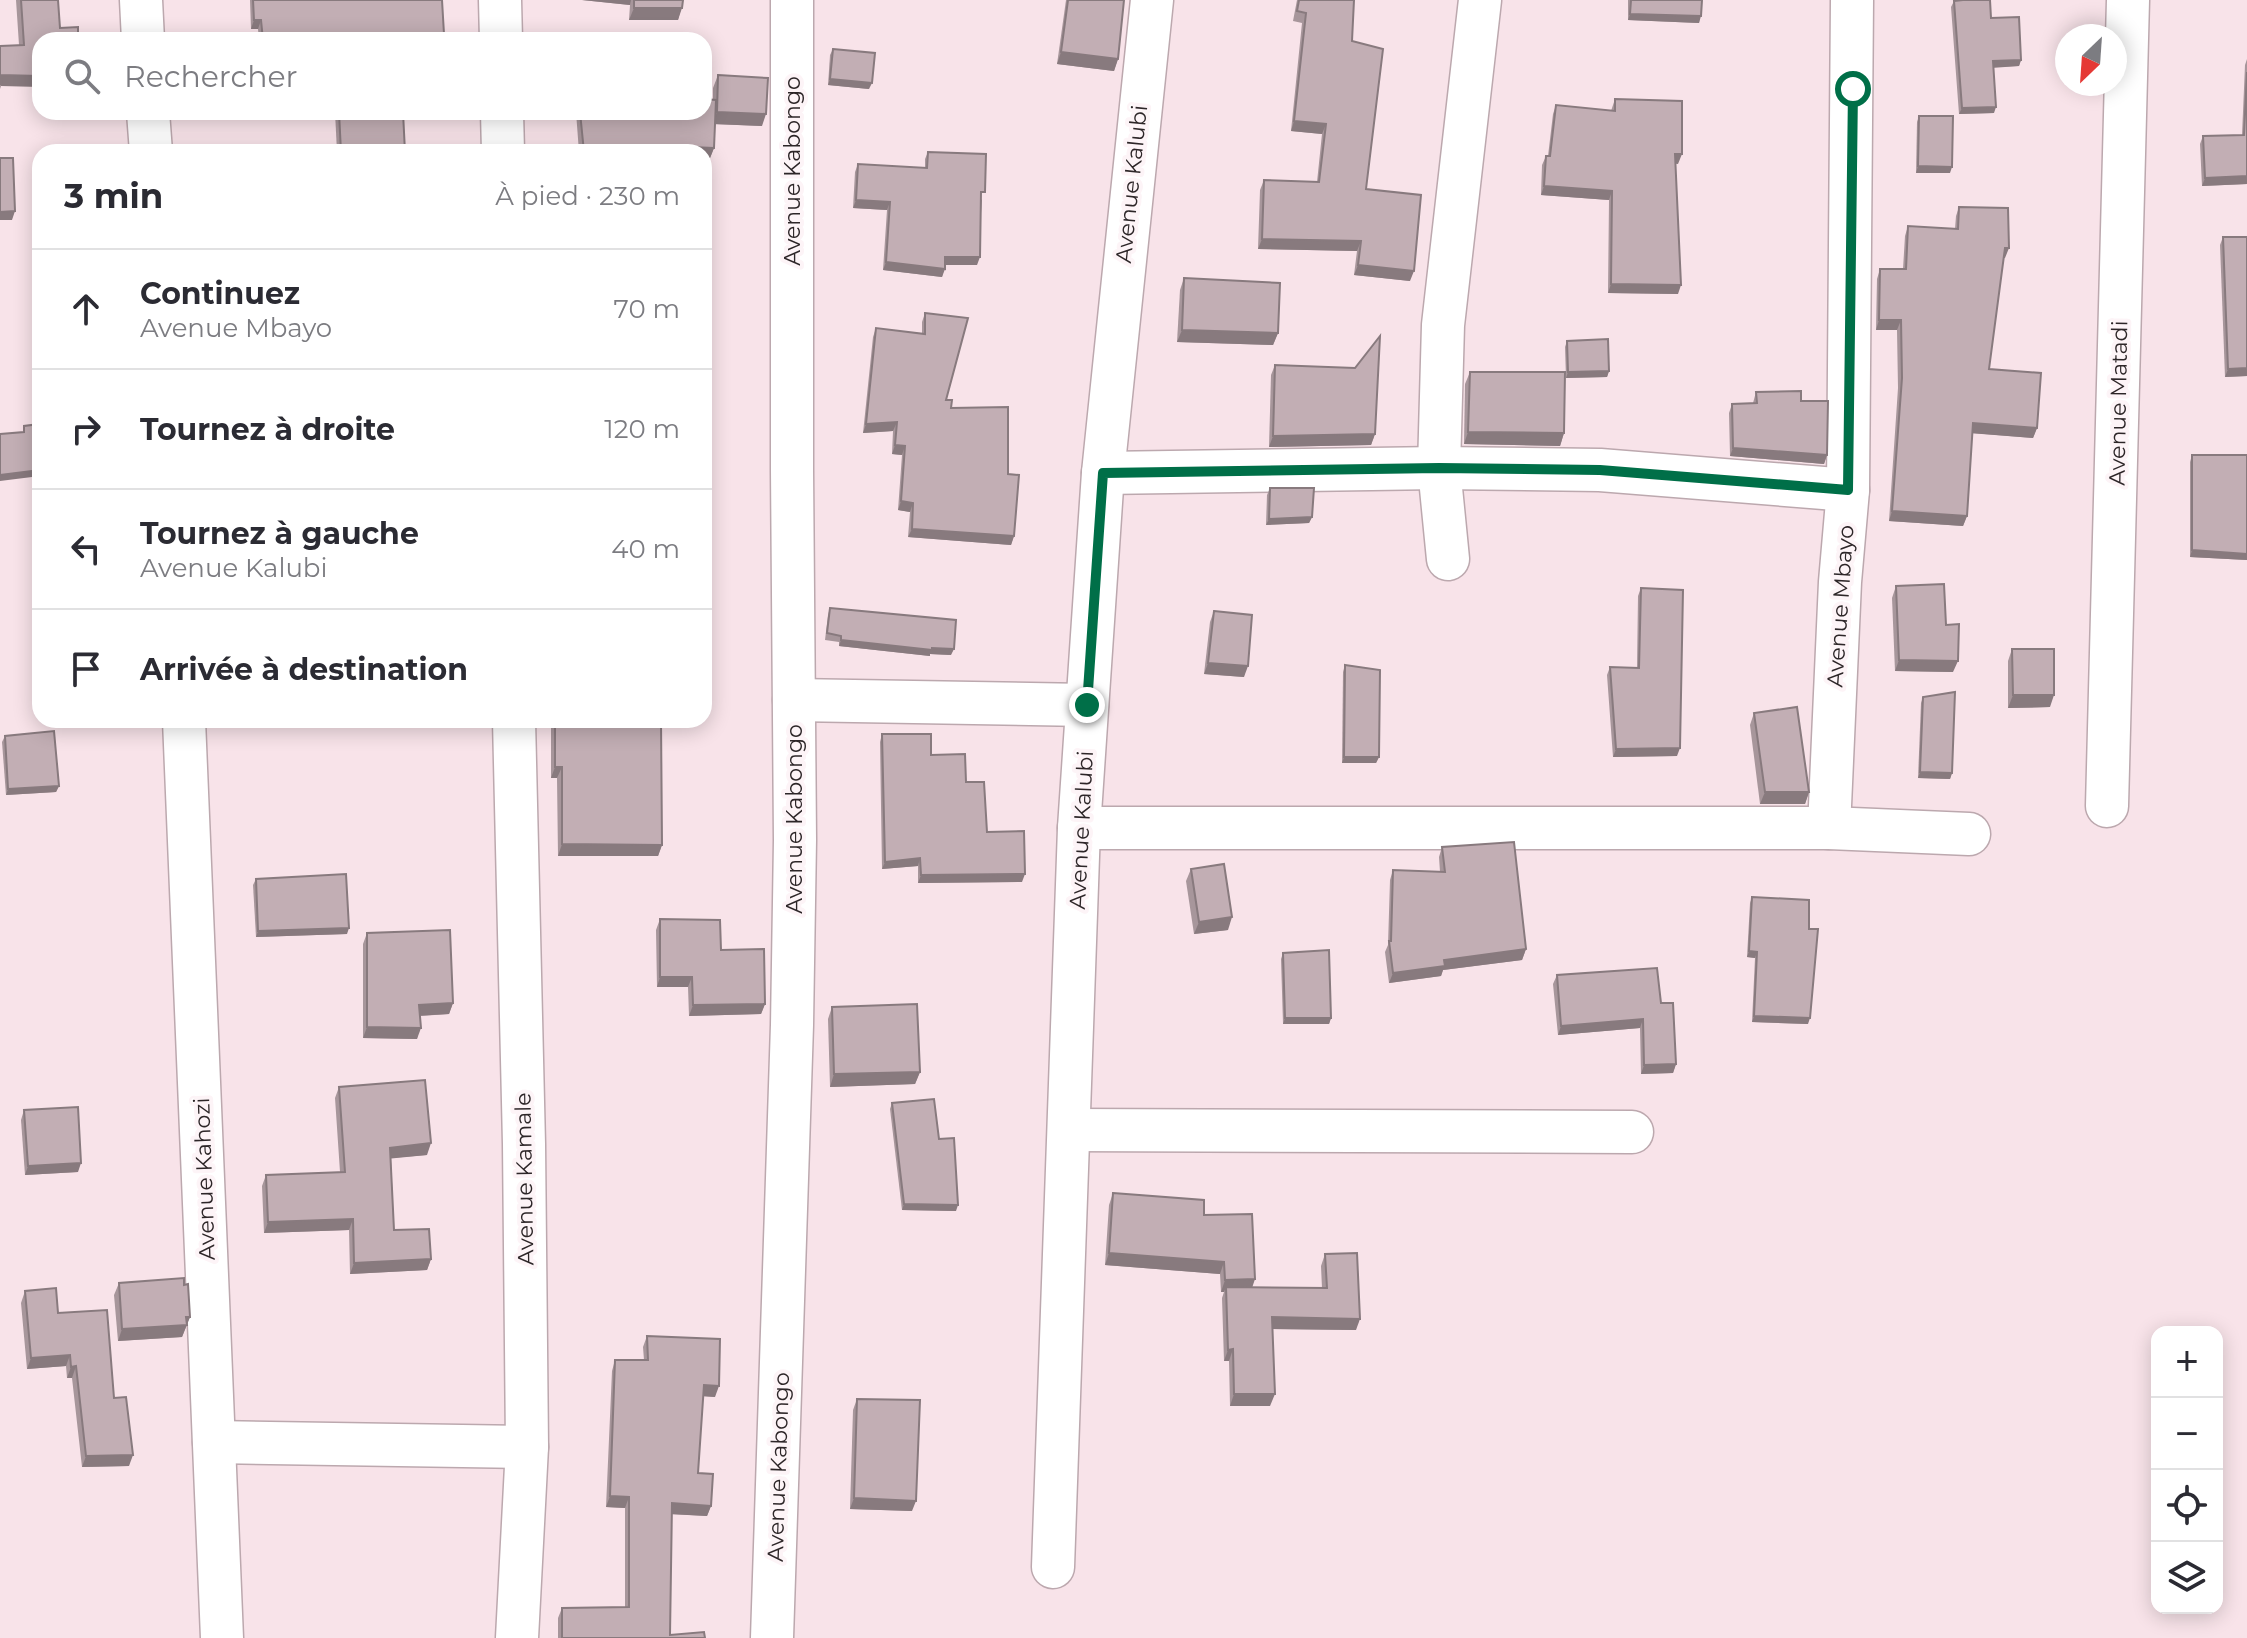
<!DOCTYPE html>
<html lang="fr">
<meta charset="utf-8">
<style>
:root{--surface:#fff;--page:#f7f7f7;--text:#2b2b33;--muted:#7c7c81;--line:#e1e1e2}
body{margin:0;font-family:Montserrat,sans-serif;background:var(--page);color:var(--text)}
.controls{position:absolute;right:24px;bottom:24px;display:grid;overflow:hidden;border-radius:16px;box-shadow:0 4px 20px #0003}
.controls button{width:72px;height:72px;display:grid;place-items:center;padding:0;border:0;border-bottom:2px solid var(--line);background:var(--surface);color:var(--text);font:40px sans-serif}
.compass{position:absolute;left:2055px;top:24px;width:72px;height:72px;border-radius:50%;background:var(--surface);box-shadow:0 4px 20px #0003;rotate:205deg}
.stop{position:absolute;width:24px;height:24px;margin:-18px;border:6px solid #006f48;border-radius:50%;background:#fff}
.stop.end{background:#006f48;border-color:#fff;box-shadow:0 2px 8px #0008}
.list{margin:0;padding:0;list-style:none}
h2{display:flex;justify-content:space-between;align-items:center;height:104px;margin:0;padding:0 32px;font-size:34px}
h2 small{font-size:26px;font-weight:400;color:var(--muted)}
.list li{display:grid;grid-template-columns:52px 1fr auto;gap:24px;align-items:center;box-sizing:border-box;height:120px;padding:0 32px;border-top:2px solid var(--line)}
.list b{display:block;font-size:30px;white-space:nowrap}
.list p{margin:0;font-size:26px;white-space:nowrap;color:var(--muted)}
.list em{font-size:26px;font-style:normal;color:var(--muted)}
.icon{flex:none;width:44px;height:44px;fill:none;stroke:currentColor;stroke-width:2;stroke-linecap:round;stroke-linejoin:round}
.map{position:relative;flex:none;width:2247px;height:1638px;overflow:hidden}
.search{position:absolute;background:var(--surface);box-shadow:0 4px 20px #0003;left:32px;top:32px;width:680px;height:88px;display:flex;align-items:center;gap:20px;box-sizing:border-box;padding:0 28px;border-radius:24px;color:var(--muted);font-size:30px}
.panel{position:absolute;background:var(--surface);box-shadow:0 4px 20px #0003;left:32px;top:144px;width:680px;height:584px;border-radius:24px}
.map>svg:first-child{display:block}
.lines{fill:none;stroke-linecap:round;stroke-linejoin:round}
.street-casing{stroke:#bca8ae;stroke-width:45}
.street{stroke:#fff;stroke-width:42}
.wall{fill:#a7969b}
.shaded-wall{fill:#887a7e}
.building{fill:#c2aeb4;stroke:#887a7e;stroke-width:2}
.route{stroke:#006f48;stroke-width:10}
.labels{text-anchor:middle;stroke-width:8;stroke-linejoin:round;paint-order:stroke}
.street-label{font-size:22px;fill:#2d2628;stroke:#fdf4f7}
</style>
<div class="map">
<svg width="2247" height="1638" viewBox="0 0 2247 1638">
<rect width="100%" height="100%" fill="#f8e3e9"/>
<g class="lines">
<defs>
<g id="street">
<polyline points="141,0 143,40"/>
<polyline points="500,0 501,40"/>
<polyline points="148,112 151,152"/>
<polyline points="502,112 503,152"/>
<polyline points="1103,473 1439,468 1600,470 1848,490"/>
<polyline points="1448,559 1439,468 1443,325 1480,0"/>
<polyline points="794,700 1087,705"/>
<polyline points="184,720 222,1638"/>
<polyline points="514,720 524,1144 527,1447 517,1638"/>
<polyline points="2107,806 2128,0"/>
<polyline points="1079,828 1829,828 1969,834"/>
<polyline points="1829,828 1840,582 1848,490 1852,0"/>
<polyline points="1069,1130 1632,1132"/>
<polyline points="214,1442 527,1447"/>
<polyline points="1053,1567 1079,828 1103,473 1152,0"/>
<polyline points="772,1638 792,1025 795,840 792,470 792,0"/>
</g>
</defs>
<use href="#street" class="street-casing"/>
<use href="#street" class="street"/>
</g>
<g class="wall">
<polygon points="16,0 58,0 1,86 0,46 19,45"/>
<polygon points="250,0 442,0 442,40 259,40 258,29 251,29"/>
<polygon points="582,0 683,0 678,20 629,20 630,5"/>
<polygon points="1066,0 1124,0 1118,59 1114,71 1057,64"/>
<polygon points="1297,0 1354,0 1352,41 1366,189 1410,281 1354,275 1357,251 1258,249 1260,190 1264,180 1317,182 1322,134 1291,131 1302,23 1293,21"/>
<polygon points="1628,0 1702,0 1699,23 1628,20"/>
<polygon points="1954,1 1991,18 2021,60 2019,66 1994,67 1994,113 1959,114 1951,7"/>
<polygon points="833,49 869,89 828,85 830,55"/>
<polygon points="2247,59 2247,184 2202,186 2200,144 2203,136 2242,135 2245,65"/>
<polygon points="718,75 762,126 715,124 714,148 710,158 704,158 704,152 579,152 576,112 704,112 713,100 713,88"/>
<polygon points="1615,99 1678,164 1675,163 1678,294 1608,293 1609,200 1541,195 1542,165 1546,156 1548,156 1553,114 1556,105 1611,111"/>
<polygon points="335,112 403,112 405,152 337,152"/>
<polygon points="1919,116 1950,173 1916,173 1917,122"/>
<polygon points="928,152 982,200 977,265 945,265 942,277 883,270 887,210 853,208 855,172 858,164 925,168 925,159"/>
<polygon points="1959,207 2005,258 2003,258 1989,369 2037,428 2033,438 1972,433 1967,516 1963,526 1889,521 1898,388 1897,330 1876,330 1877,279 1880,269 1903,269 1905,236 1908,226 1955,229 1956,216"/>
<polygon points="2223,237 2247,237 2247,376 2225,377 2220,245"/>
<polygon points="1184,278 1278,333 1273,345 1177,342 1180,290"/>
<polygon points="925,313 946,400 951,408 1008,474 1014,536 1011,545 908,537 910,512 898,510 902,455 892,454 893,431 863,433 873,337 876,328 922,334 922,322"/>
<polygon points="1567,341 1609,371 1607,377 1566,378 1565,347"/>
<polygon points="1275,365 1375,434 1371,445 1269,447 1271,375"/>
<polygon points="1470,372 1564,433 1560,446 1464,444 1465,384"/>
<polygon points="1756,392 1801,401 1827,455 1824,464 1730,456 1729,413 1732,404 1753,403"/>
<polygon points="2192,455 2247,455 2247,560 2190,557 2190,462"/>
<polygon points="1270,488 1312,517 1309,523 1266,525 1267,495"/>
<polygon points="1896,586 1946,625 1953,672 1895,671 1892,598"/>
<polygon points="1641,588 1677,756 1613,757 1607,675 1610,667 1637,668 1638,596"/>
<polygon points="830,608 951,655 930,654 930,656 839,646 839,642 825,640 828,615"/>
<polygon points="1214,611 1244,677 1204,674 1210,622"/>
<polygon points="2012,649 2050,707 2008,708 2008,661"/>
<polygon points="1345,665 1379,757 1376,763 1342,763 1343,672"/>
<polygon points="1923,697 1952,773 1950,779 1918,778 1921,703"/>
<polygon points="1754,713 1809,792 1805,804 1760,804 1750,725"/>
<polygon points="553,720 661,720 662,845 658,856 558,856 557,778 551,778 551,725"/>
<polygon points="882,734 931,755 966,782 987,832 1022,882 918,883 918,866 882,869 880,742"/>
<polygon points="5,736 59,786 56,792 6,795 2,742"/>
<polygon points="1442,847 1526,949 1522,960 1443,970 1441,976 1389,983 1385,952 1388,945 1390,880 1393,870 1440,872 1439,857"/>
<polygon points="1191,869 1228,930 1194,934 1186,881"/>
<polygon points="256,879 347,934 256,937 253,885"/>
<polygon points="1752,897 1808,1024 1752,1022 1755,958 1747,957 1750,903"/>
<polygon points="660,919 721,950 765,1004 761,1014 689,1016 688,987 657,987 656,930"/>
<polygon points="367,933 453,1003 449,1014 420,1016 417,1039 363,1038 363,944"/>
<polygon points="1283,953 1331,1018 1329,1024 1283,1024 1281,959"/>
<polygon points="1557,975 1661,1003 1676,1064 1673,1073 1641,1074 1640,1028 1558,1035 1553,984"/>
<polygon points="832,1007 920,1072 915,1084 830,1087 828,1019"/>
<polygon points="339,1087 427,1155 391,1158 394,1230 431,1259 427,1270 350,1274 349,1230 264,1233 262,1186 266,1175 340,1172 335,1098"/>
<polygon points="892,1103 939,1139 956,1211 902,1210 890,1109"/>
<polygon points="24,1110 78,1172 25,1175 21,1120"/>
<polygon points="1113,1193 1204,1215 1252,1287 1322,1288 1321,1266 1325,1254 1356,1330 1273,1329 1270,1406 1230,1406 1229,1361 1224,1361 1222,1298 1224,1292 1221,1292 1220,1274 1105,1265 1109,1205"/>
<polygon points="119,1283 184,1285 190,1317 182,1337 118,1341 114,1295"/>
<polygon points="25,1291 58,1313 114,1398 129,1466 82,1467 72,1378 67,1378 66,1366 27,1369 21,1303"/>
<polygon points="647,1336 715,1397 703,1396 698,1473 711,1506 707,1516 672,1514 670,1635 705,1638 558,1638 558,1618 562,1608 625,1607 625,1508 606,1507 612,1371 615,1360 644,1360 643,1347"/>
<polygon points="857,1399 912,1511 850,1509 853,1410"/>
</g>
<g class="shaded-wall">
<polygon points="582,0 631,0 630,5"/>
<polygon points="634,8 682,8 678,20 629,20"/>
<polygon points="1630,14 1701,16 1699,23 1628,20"/>
<polygon points="254,20 261,20 258,29 251,29"/>
<polygon points="444,34 442,40 397,40 399,36"/>
<polygon points="1061,52 1118,59 1114,71 1057,64"/>
<polygon points="2021,60 2019,66 1991,68 1993,61"/>
<polygon points="1,75 40,76 40,87 1,86 0,89"/>
<polygon points="830,79 872,83 869,89 828,85"/>
<polygon points="1996,107 1994,113 1959,114 1962,108"/>
<polygon points="717,112 766,114 762,126 712,124"/>
<polygon points="1294,121 1326,124 1322,134 1291,131"/>
<polygon points="691,147 714,148 710,158 704,158 704,152 690,152"/>
<polygon points="1675,154 1682,154 1678,164 1672,163"/>
<polygon points="1918,166 1952,167 1950,173 1916,173"/>
<polygon points="2247,176 2247,184 2202,186 2205,178"/>
<polygon points="1544,186 1612,191 1609,200 1541,195"/>
<polygon points="856,200 890,202 887,210 853,208"/>
<polygon points="15,211 12,220 0,220 0,212"/>
<polygon points="1262,239 1361,241 1357,251 1258,249"/>
<polygon points="2005,248 2009,248 2005,258 2001,258"/>
<polygon points="945,257 980,257 977,265 942,265"/>
<polygon points="886,262 945,269 942,277 883,270"/>
<polygon points="1358,265 1414,271 1410,281 1354,275"/>
<polygon points="1611,284 1681,285 1678,294 1608,293"/>
<polygon points="1879,320 1901,320 1897,330 1876,330"/>
<polygon points="1182,330 1278,333 1273,345 1177,342"/>
<polygon points="2247,368 2247,376 2225,377 2228,369"/>
<polygon points="1609,371 1607,377 1566,378 1568,372"/>
<polygon points="897,422 893,431 863,433 866,424"/>
<polygon points="1973,423 2037,428 2033,438 1969,433"/>
<polygon points="1468,432 1564,433 1560,446 1464,444"/>
<polygon points="1375,434 1371,445 1269,447 1273,436"/>
<polygon points="895,445 905,446 902,455 892,454"/>
<polygon points="1733,448 1827,455 1824,464 1730,456"/>
<polygon points="40,470 40,476 0,481 0,475"/>
<polygon points="901,501 913,503 910,512 898,510"/>
<polygon points="1892,511 1967,516 1963,526 1889,521"/>
<polygon points="1312,517 1309,523 1266,525 1269,519"/>
<polygon points="912,529 1014,536 1011,545 908,537"/>
<polygon points="2192,550 2247,554 2247,560 2190,557"/>
<polygon points="841,640 954,649 951,655 930,654 930,656 839,646"/>
<polygon points="1899,660 1958,661 1953,672 1895,671"/>
<polygon points="1208,663 1248,666 1244,677 1204,674"/>
<polygon points="2013,695 2054,695 2050,707 2008,708"/>
<polygon points="1680,748 1677,756 1613,757 1616,749"/>
<polygon points="1344,757 1379,757 1376,763 1342,763"/>
<polygon points="555,767 562,767 557,778 551,778"/>
<polygon points="1920,772 1952,773 1950,779 1918,778"/>
<polygon points="59,786 56,792 6,795 8,789"/>
<polygon points="1765,792 1809,792 1805,804 1760,804"/>
<polygon points="562,844 662,845 658,856 558,856"/>
<polygon points="920,858 918,866 882,869 885,862"/>
<polygon points="1025,874 1022,882 918,883 921,875"/>
<polygon points="1232,917 1228,930 1194,934 1199,922"/>
<polygon points="349,928 347,934 256,937 258,931"/>
<polygon points="1526,949 1522,960 1443,970 1441,976 1389,983 1393,973 1444,960"/>
<polygon points="1749,951 1757,952 1755,958 1747,957"/>
<polygon points="660,977 692,977 688,987 657,987"/>
<polygon points="453,1003 449,1014 415,1016 419,1005"/>
<polygon points="765,1004 761,1014 689,1016 693,1005"/>
<polygon points="1754,1016 1810,1018 1808,1024 1752,1022"/>
<polygon points="1285,1018 1331,1018 1329,1024 1283,1024"/>
<polygon points="1643,1019 1640,1028 1558,1035 1561,1026"/>
<polygon points="367,1027 421,1028 417,1039 363,1038"/>
<polygon points="1676,1064 1673,1073 1641,1074 1644,1065"/>
<polygon points="920,1072 915,1084 830,1087 834,1074"/>
<polygon points="431,1143 427,1155 386,1159 390,1148"/>
<polygon points="81,1163 78,1172 25,1175 28,1166"/>
<polygon points="904,1204 958,1205 956,1211 902,1210"/>
<polygon points="353,1219 349,1230 264,1233 268,1222"/>
<polygon points="1109,1253 1224,1262 1220,1274 1105,1265"/>
<polygon points="431,1259 427,1270 350,1274 354,1263"/>
<polygon points="1255,1279 1251,1291 1226,1287 1224,1292 1221,1292 1225,1280"/>
<polygon points="186,1317 190,1317 182,1337 118,1341 122,1329"/>
<polygon points="1272,1317 1360,1319 1356,1330 1268,1329"/>
<polygon points="1233,1349 1229,1361 1224,1361 1228,1350"/>
<polygon points="70,1355 66,1366 27,1369 31,1358"/>
<polygon points="76,1366 72,1378 67,1378 71,1367"/>
<polygon points="704,1385 719,1386 715,1397 700,1396"/>
<polygon points="1234,1394 1275,1394 1270,1406 1230,1406"/>
<polygon points="133,1455 129,1466 82,1467 86,1456"/>
<polygon points="610,1496 629,1497 625,1508 606,1507"/>
<polygon points="854,1498 916,1501 912,1511 850,1509"/>
<polygon points="672,1503 711,1506 707,1516 668,1514"/>
</g>
<g class="building">
<polygon points="21,0 58,0 60,28 78,27 78,40 40,40 40,76 1,75 2,84 0,84 0,46 24,45"/>
<polygon points="253,0 442,0 444,34 399,36 399,40 263,40 261,20 254,20"/>
<polygon points="634,0 683,0 682,8 634,8"/>
<polygon points="1068,0 1124,0 1118,59 1061,52"/>
<polygon points="1299,0 1354,0 1352,41 1383,49 1366,189 1421,195 1414,271 1358,265 1361,241 1262,239 1264,180 1319,182 1326,124 1294,121 1306,13 1297,11"/>
<polygon points="1631,0 1702,0 1701,16 1630,14"/>
<polygon points="1963,0 1990,0 1991,18 2019,17 2021,60 1993,61 1996,107 1962,108 1954,1"/>
<polygon points="833,49 875,53 872,83 830,79"/>
<polygon points="2247,72 2247,176 2205,178 2203,136 2244,135"/>
<polygon points="718,75 768,78 766,114 717,112"/>
<polygon points="704,99 716,100 714,148 691,147 691,152 584,152 580,112 704,112"/>
<polygon points="1615,99 1682,101 1682,154 1675,154 1681,285 1611,284 1612,191 1544,186 1546,156 1550,156 1556,105 1615,111"/>
<polygon points="339,112 403,112 405,152 341,152"/>
<polygon points="1919,116 1953,116 1952,167 1918,166"/>
<polygon points="928,152 986,154 985,192 981,192 980,257 945,257 945,269 886,262 890,202 856,200 858,164 927,168"/>
<polygon points="0,158 13,158 15,211 0,212"/>
<polygon points="1959,207 2008,208 2009,248 2005,248 1989,369 2041,373 2037,428 1973,423 1967,516 1892,511 1902,378 1901,320 1879,320 1880,269 1906,269 1908,226 1958,229"/>
<polygon points="2223,237 2247,237 2247,368 2228,369"/>
<polygon points="1184,278 1280,283 1278,333 1182,330"/>
<polygon points="925,313 968,318 946,400 952,400 951,408 1008,407 1008,474 1019,475 1014,536 912,529 913,503 901,501 905,446 895,445 897,422 866,424 876,328 925,334"/>
<polygon points="1380,336 1375,434 1273,436 1275,365 1355,368"/>
<polygon points="1608,339 1609,371 1568,372 1567,341"/>
<polygon points="1470,372 1565,372 1564,433 1468,432"/>
<polygon points="1801,391 1801,401 1828,401 1827,455 1733,448 1732,404 1757,403 1756,392"/>
<polygon points="40,424 40,470 0,475 0,434 24,432 24,426"/>
<polygon points="2192,455 2247,455 2247,554 2192,550"/>
<polygon points="1270,488 1314,488 1312,517 1269,519"/>
<polygon points="1944,584 1946,625 1959,624 1958,661 1899,660 1896,586"/>
<polygon points="1641,588 1683,590 1680,748 1616,749 1610,667 1639,668"/>
<polygon points="830,608 956,620 954,649 932,648 932,650 841,640 841,636 827,633"/>
<polygon points="1214,611 1252,615 1248,666 1208,663"/>
<polygon points="2012,649 2054,649 2054,695 2013,695"/>
<polygon points="1345,665 1380,670 1379,757 1344,757"/>
<polygon points="1955,692 1952,773 1920,772 1923,697"/>
<polygon points="1797,707 1809,792 1765,792 1754,713"/>
<polygon points="555,720 661,720 662,845 562,844 562,767 555,767"/>
<polygon points="54,731 59,786 8,789 5,736"/>
<polygon points="882,734 931,734 931,755 965,754 966,782 984,782 987,832 1024,831 1025,874 921,875 920,858 885,862"/>
<polygon points="1514,842 1526,949 1444,960 1445,966 1393,973 1389,941 1391,941 1393,870 1445,872 1442,847"/>
<polygon points="1224,864 1232,917 1199,922 1191,869"/>
<polygon points="346,874 349,928 258,931 256,879"/>
<polygon points="1752,897 1809,900 1809,929 1818,929 1810,1018 1754,1016 1757,952 1749,951"/>
<polygon points="660,919 720,920 721,950 764,949 765,1004 693,1005 692,977 660,977"/>
<polygon points="450,930 453,1003 419,1005 421,1028 367,1027 367,933"/>
<polygon points="1329,950 1331,1018 1285,1018 1283,953"/>
<polygon points="1657,968 1661,1003 1673,1003 1676,1064 1644,1065 1643,1019 1561,1026 1557,975"/>
<polygon points="917,1004 920,1072 834,1074 832,1007"/>
<polygon points="425,1080 431,1143 390,1148 394,1230 429,1229 431,1259 354,1263 353,1219 268,1222 266,1175 345,1172 339,1087"/>
<polygon points="934,1099 939,1139 954,1138 958,1205 904,1204 892,1103"/>
<polygon points="78,1107 81,1163 28,1166 24,1110"/>
<polygon points="1113,1193 1204,1200 1204,1215 1252,1214 1255,1279 1225,1280 1224,1262 1109,1253"/>
<polygon points="1357,1253 1360,1319 1272,1317 1275,1394 1234,1394 1233,1349 1228,1350 1226,1287 1327,1288 1325,1254"/>
<polygon points="184,1278 184,1285 188,1284 190,1317 186,1317 187,1325 122,1329 119,1283"/>
<polygon points="56,1288 58,1313 107,1310 114,1398 126,1397 133,1455 86,1456 76,1366 71,1367 70,1355 31,1358 25,1291"/>
<polygon points="647,1336 720,1339 719,1386 704,1385 698,1473 713,1474 711,1506 672,1503 670,1635 704,1632 705,1638 562,1638 562,1608 629,1607 629,1497 610,1496 615,1360 648,1360"/>
<polygon points="857,1399 920,1400 916,1501 854,1498"/>
</g>
<g class="lines">
<polyline class="route" points="1087,705 1103,473 1439,468 1600,470 1848,490 1853,89"/>
</g>
<g class="labels">
<g class="street-label">
<text transform="translate(792 171) rotate(-90)" y="8">Avenue Kabongo</text>
<text transform="translate(1131 184) rotate(-84)" y="8">Avenue Kalubi</text>
<text transform="translate(2118 403) rotate(-89)" y="8">Avenue Matadi</text>
<text transform="translate(1840 606) rotate(-86)" y="8">Avenue Mbayo</text>
<text transform="translate(794 819) rotate(-90)" y="8">Avenue Kabongo</text>
<text transform="translate(1081 830) rotate(-87)" y="8">Avenue Kalubi</text>
<text transform="translate(204 1179) rotate(-92)" y="8">Avenue Kahozi</text>
<text transform="translate(524 1179) rotate(-91)" y="8">Avenue Kamale</text>
<text transform="translate(778 1467) rotate(-88)" y="8">Avenue Kabongo</text>
</g>
</g>
</svg>
<div class="controls">
<button>+</button>
<button>−</button>
<button><svg class="icon" aria-label="locate" viewBox="0 0 24 24"><circle cx="12" cy="12" r="6"/><path d="M12 2v4M12 18v4M2 12h4M18 12h4"/></svg></button>
<button><svg class="icon" aria-label="layers" viewBox="0 0 24 24"><path d="M12 4l9 5-9 5-9-5zM3 14l9 5 9-5"/></svg></button>
</div>
<svg class="compass" viewBox="-18 -18 36 36"><path d="M0-13l5 13h-10z" fill="#e53935"/><path d="M0 13l5-13h-10z" fill="#7c7c81"/></svg>
<div class="stop" style="left:1853px;top:89px"></div>
<div class="stop end" style="left:1087px;top:705px"></div>
<div class="search"><svg class="icon" aria-label="search" viewBox="0 0 24 24"><circle cx="10" cy="10" r="6"/><path d="M15 15l6 6"/></svg>Rechercher</div>
<section class="panel">
<h2>3 min<small>À pied · 230 m</small></h2>
<ul class="list">
<li><svg class="icon" aria-label="ahead" viewBox="0 0 24 24"><path d="M12 20V5M6 11l6-6 6 6"/></svg><div><b>Continuez</b><p>Avenue Mbayo</p></div><em>70 m</em></li>
<li><svg class="icon" aria-label="right" viewBox="0 0 24 24"><path d="M7 20v-9h11M14 6l5 5-5 5"/></svg><div><b>Tournez à droite</b></div><em>120 m</em></li>
<li><svg class="icon" aria-label="left" viewBox="0 0 24 24"><path d="M17 20v-9H6M10 6l-5 5 5 5"/></svg><div><b>Tournez à gauche</b><p>Avenue Kalubi</p></div><em>40 m</em></li>
<li><svg class="icon" aria-label="arrive" viewBox="0 0 24 24"><path d="M6 21V4h12l-3 4 3 4H6"/></svg><div><b>Arrivée à destination</b></div></li>
</ul>
</section>
</div>
